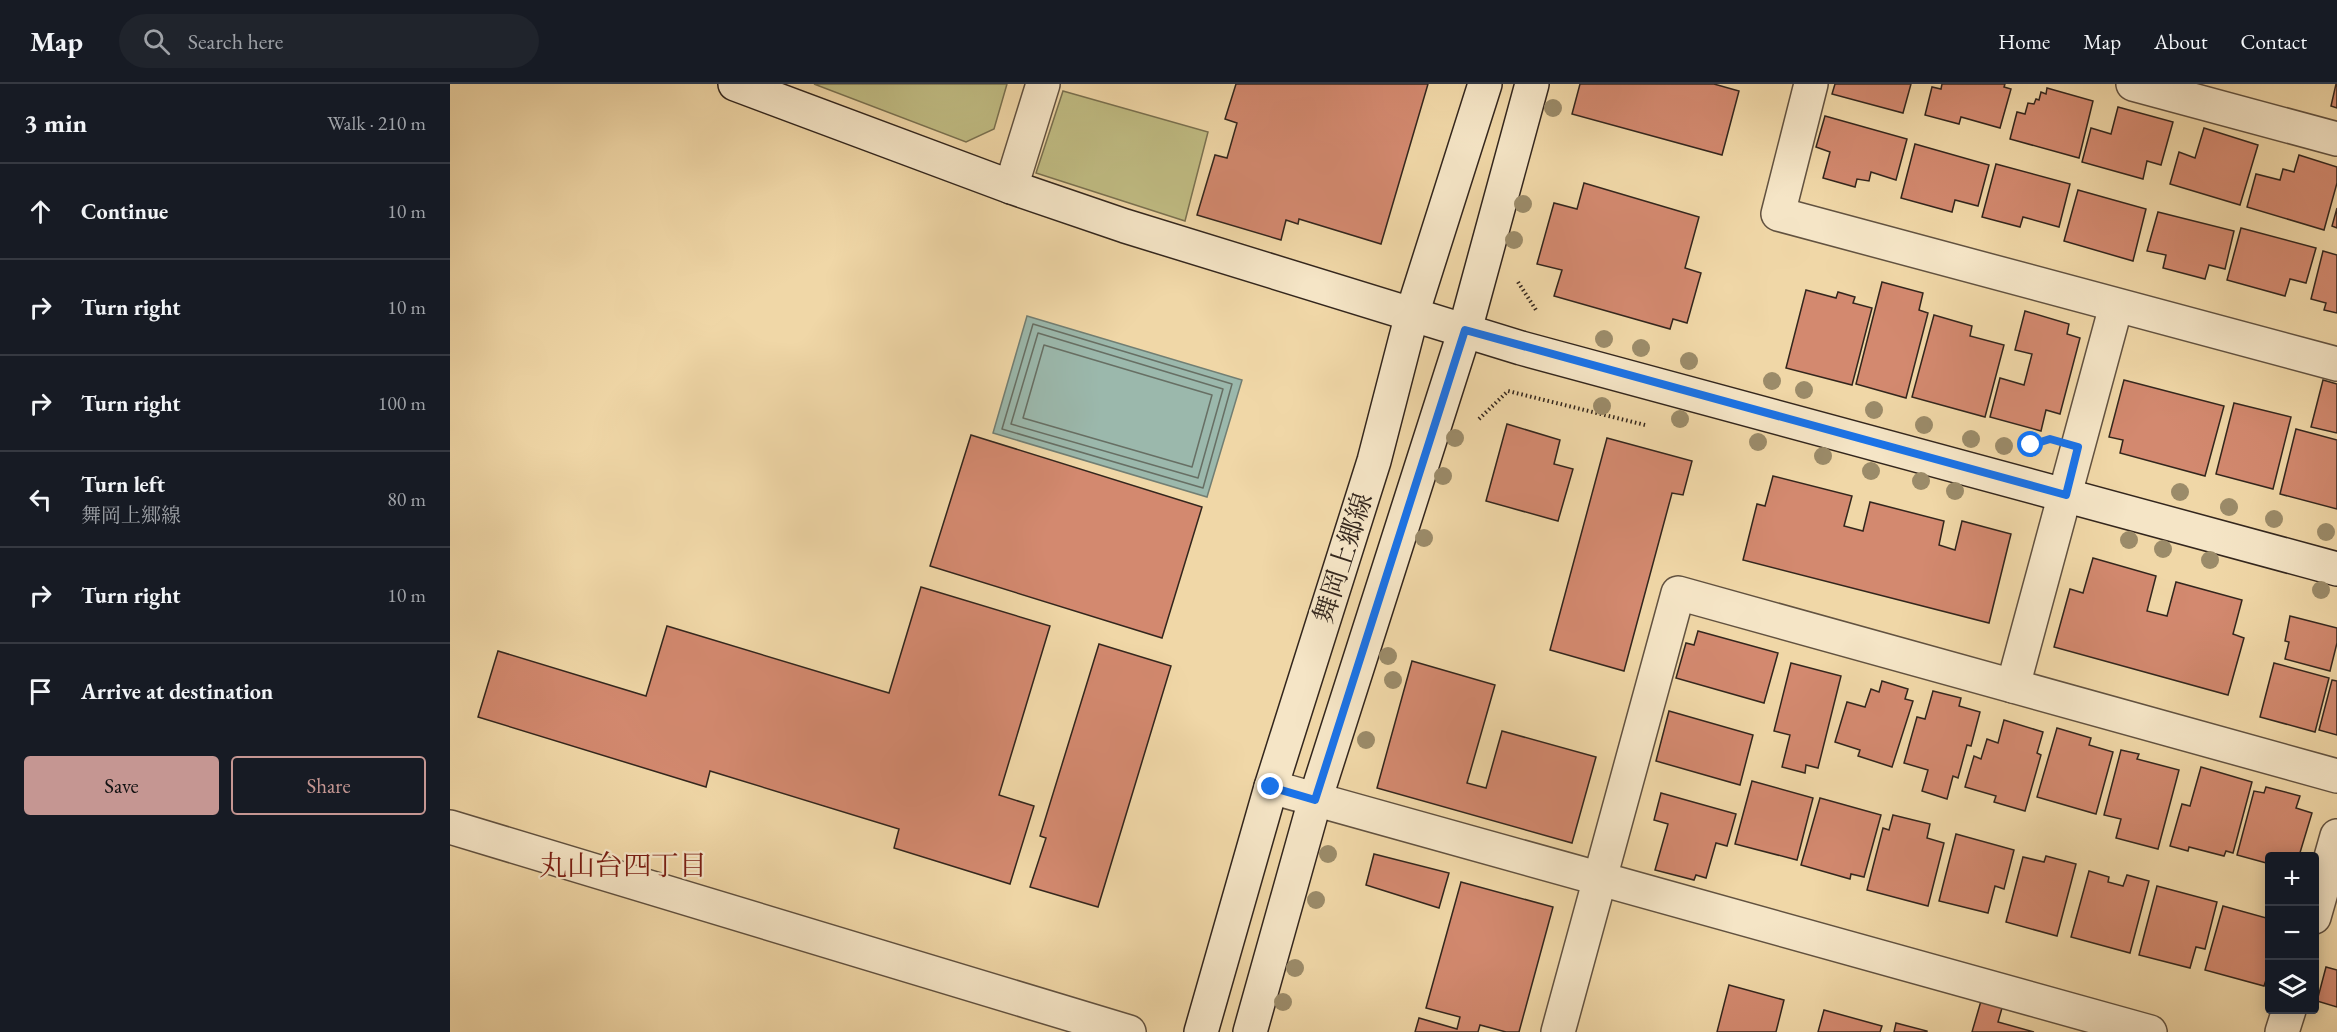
<!DOCTYPE html>
<meta charset="utf-8">
<style>
:root{--surface:#171b24;--page:#20242c;--text:#f1f3f6;--muted:#9ea1a6;--line:#363941;--accent:#c59692}
body{margin:0;font-family:"EB Garamond","Noto Serif JP",serif;background:var(--page);color:var(--text)}
.controls{position:absolute;right:18px;bottom:18px;display:grid;overflow:hidden;border-radius:6px;box-shadow:0 3px 15px #0003}
.controls button{width:54px;height:54px;display:grid;place-items:center;padding:0;border:0;border-bottom:2px solid var(--line);background:var(--surface);color:var(--text);font:30px sans-serif}
.stop{position:absolute;width:18px;height:18px;margin:-14px;border:4px solid #1a73e8;border-radius:50%;background:#fff}
.stop.end{background:#1a73e8;border-color:#fff;box-shadow:0 2px 6px #0008}
.list{margin:0;padding:0;list-style:none}
h2{display:flex;justify-content:space-between;align-items:center;height:78px;margin:0;padding:0 24px;font-size:26px}
h2 small{font-size:20px;font-weight:400;color:var(--muted)}
.list li{display:grid;grid-template-columns:39px 1fr auto;gap:18px;align-items:center;box-sizing:border-box;height:96px;padding:0 24px;border-top:2px solid var(--line)}
.list b{display:block;font-size:22px;white-space:nowrap}
.list p{margin:0;font-size:20px;white-space:nowrap;color:var(--muted)}
.list em{font-size:20px;font-style:normal;color:var(--muted)}
.actions{display:flex;gap:12px;padding:18px 24px}
.actions a{flex:1;padding:14px 0;border:2px solid var(--accent);border-radius:6px;text-align:center;font-size:21px;color:var(--accent)}
.actions .main{background:var(--accent);color:#111}
.icon{flex:none;width:33px;height:33px;fill:none;stroke:currentColor;stroke-width:2;stroke-linecap:round;stroke-linejoin:round}
.map{position:relative;flex:none;width:1887px;height:948px;overflow:hidden}
header{display:flex;align-items:center;gap:36px;box-sizing:border-box;height:84px;padding:0 30px;background:var(--surface);border-bottom:2px solid var(--line)}
header strong{font-size:28px}
nav{display:flex;gap:33px;margin-inline-start:auto;font-size:21px}
.search{width:420px;height:54px;background:var(--page);display:flex;align-items:center;gap:15px;box-sizing:border-box;padding:0 21px;border-radius:33px;color:var(--muted);font-size:22px}
main{display:flex}
aside{flex:1;background:var(--surface)}
.map>svg:first-child{display:block}
.green{fill:#c0bc83;stroke:#7a7150;stroke-width:1.5}
.water{fill:#9bb8ac;stroke:#717e73;stroke-width:1.5}
.lines{fill:none;stroke-linecap:round;stroke-linejoin:round}
.shore{stroke:#676f64;stroke-width:1.5}
.building{fill:#d3896f;stroke:#33261d;stroke-width:1.5}
.street-casing{stroke:#625240;stroke-width:36}
.secondary-casing{stroke:#33261d;stroke-width:36}
.path{stroke:#33261d;stroke-width:4;stroke-dasharray:1.5 3;stroke-linecap:butt}
.street{stroke:#f5e5c6;stroke-width:33}
.secondary{stroke:#f5e5c6;stroke-width:33}
.tree{fill:#9b8b69}
.route{stroke:#1a73e8;stroke-width:8}
.labels{text-anchor:middle;stroke-width:4.5;stroke-linejoin:round;paint-order:stroke}
.street-label{font-size:27px;fill:#33261d;stroke:#f5e5c6}
.neighbourhood-label{font-size:28px;fill:#7a1f14;stroke:#f5e5c6}
</style>
<header>
<strong>Map</strong>
<div class="search"><svg class="icon" aria-label="search" viewBox="0 0 24 24"><circle cx="10" cy="10" r="6"/><path d="M15 15l6 6"/></svg>Search here</div>
<nav><a>Home</a><a>Map</a><a>About</a><a>Contact</a></nav>
</header>
<main>
<aside>
<h2>3 min<small>Walk · 210 m</small></h2>
<ul class="list">
<li><svg class="icon" aria-label="ahead" viewBox="0 0 24 24"><path d="M12 20V5M6 11l6-6 6 6"/></svg><div><b>Continue</b></div><em>10 m</em></li>
<li><svg class="icon" aria-label="right" viewBox="0 0 24 24"><path d="M7 20v-9h11M14 6l5 5-5 5"/></svg><div><b>Turn right</b></div><em>10 m</em></li>
<li><svg class="icon" aria-label="right" viewBox="0 0 24 24"><path d="M7 20v-9h11M14 6l5 5-5 5"/></svg><div><b>Turn right</b></div><em>100 m</em></li>
<li><svg class="icon" aria-label="left" viewBox="0 0 24 24"><path d="M17 20v-9H6M10 6l-5 5 5 5"/></svg><div><b>Turn left</b><p>舞岡上郷線</p></div><em>80 m</em></li>
<li><svg class="icon" aria-label="right" viewBox="0 0 24 24"><path d="M7 20v-9h11M14 6l5 5-5 5"/></svg><div><b>Turn right</b></div><em>10 m</em></li>
<li><svg class="icon" aria-label="arrive" viewBox="0 0 24 24"><path d="M6 21V4h12l-3 4 3 4H6"/></svg><div><b>Arrive at destination</b></div></li>
</ul>
<div class="actions"><a class="main">Save</a><a>Share</a></div>
</aside>
<div class="map">
<svg width="1887" height="948" viewBox="0 0 1887 948">
<rect width="100%" height="100%" fill="#f0d7a7"/>
<filter id="stains"><feTurbulence type="fractalNoise" baseFrequency=".00333" numOctaves="4"/><feColorMatrix values="0 0 0 0 .2 0 0 0 0 .09 0 0 0 0 .02 0 0 0 .5 -.17"/></filter>
<radialGradient id="worn" r=".72"><stop offset=".6" stop-color="#630" stop-opacity="0"/><stop offset="1" stop-color="#630" stop-opacity=".3"/></radialGradient>
<g class="green">
<polygon points="364,0 557,0 544,45 516,58"/>
<polygon points="613,7 758,48 735,137 586,89"/>
</g>
<polygon class="water" points="577,232 792,296 757,413 543,349"/>
<g class="lines">
<g class="shore">
<polygon points="583,240 782,300 753,404 552,345"/>
<polygon points="588,249 773,305 748,394 561,340"/>
<polygon points="594,261 762,311 742,383 573,334"/>
</g>
</g>
<g class="building">
<polygon points="786,0 978,0 931,160 849,135 848,140 836,136 831,156 747,131 765,71 777,74 787,39 775,35"/>
<polygon points="1130,0 1264,0 1289,7 1272,71 1122,30"/>
<polygon points="1385,0 1461,0 1453,29 1382,10"/>
<polygon points="1492,0 1555,0 1554,3 1561,5 1550,44 1511,33 1509,40 1475,31 1482,3 1491,5"/>
<polygon points="1886,0 1887,0 1887,24 1881,22"/>
<polygon points="1597,4 1643,17 1629,74 1560,55 1567,28 1575,30 1578,19 1584,20 1586,15 1589,16 1591,8 1596,10"/>
<polygon points="1668,23 1723,38 1711,81 1697,77 1693,95 1632,78 1641,44 1661,50"/>
<polygon points="1375,32 1457,55 1446,96 1421,88 1419,97 1407,95 1405,103 1373,94 1380,68 1366,63"/>
<polygon points="1754,44 1808,61 1790,121 1720,100 1729,68 1745,74"/>
<polygon points="1465,60 1539,81 1528,122 1505,116 1502,128 1451,114"/>
<polygon points="1849,71 1887,83 1887,99 1874,146 1797,123 1806,90 1830,96 1833,85 1844,88"/>
<polygon points="1546,80 1620,100 1609,143 1573,133 1570,143 1532,133"/>
<polygon points="1134,99 1249,133 1235,184 1251,189 1237,239 1223,235 1220,245 1104,212 1112,186 1087,180 1104,119 1127,125"/>
<polygon points="1628,106 1696,125 1683,177 1614,157"/>
<polygon points="1887,124 1887,144 1882,142"/>
<polygon points="1708,128 1784,147 1775,185 1759,181 1755,195 1713,184 1716,171 1697,167"/>
<polygon points="1791,144 1866,164 1856,199 1840,195 1835,212 1777,196"/>
<polygon points="1873,167 1887,171 1887,229 1874,226 1876,219 1861,215"/>
<polygon points="1432,198 1473,209 1469,226 1478,229 1456,314 1406,300"/>
<polygon points="1356,206 1386,214 1388,208 1405,213 1403,219 1422,224 1402,301 1336,284"/>
<polygon points="1575,227 1619,240 1617,250 1630,254 1610,330 1596,326 1591,347 1540,333 1550,294 1574,301 1582,270 1565,266"/>
<polygon points="1484,231 1522,242 1520,252 1554,261 1535,333 1462,313"/>
<polygon points="1674,296 1774,322 1755,392 1670,369 1673,356 1659,353"/>
<polygon points="1873,296 1887,300 1887,349 1861,343"/>
<polygon points="1784,319 1841,333 1823,405 1766,390"/>
<polygon points="1057,340 1110,356 1104,380 1123,385 1108,437 1036,417"/>
<polygon points="1846,345 1887,356 1887,425 1830,410"/>
<polygon points="521,351 752,423 712,554 480,482"/>
<polygon points="1157,354 1242,377 1233,411 1222,409 1174,587 1100,566"/>
<polygon points="1323,392 1402,412 1394,442 1413,447 1420,418 1494,437 1489,461 1505,466 1512,437 1561,450 1539,539 1293,476 1307,420 1315,422"/>
<polygon points="1643,474 1706,492 1697,527 1717,532 1726,498 1792,516 1783,550 1794,554 1778,611 1604,563 1620,505 1633,509"/>
<polygon points="471,503 600,542 549,711 584,722 560,800 444,764 449,745 260,687 256,703 28,633 48,567 196,612 217,542 439,609"/>
<polygon points="1840,532 1887,544 1887,559 1880,587 1835,575 1839,558 1835,557"/>
<polygon points="1248,547 1328,569 1314,619 1226,594 1236,559 1244,561"/>
<polygon points="649,560 721,582 648,823 580,803 596,754 590,752"/>
<polygon points="962,577 1045,601 1017,699 1036,704 1052,647 1146,673 1122,759 927,704"/>
<polygon points="1341,579 1391,592 1368,684 1356,681 1355,689 1332,683 1340,651 1324,647"/>
<polygon points="1824,579 1879,594 1865,648 1810,633"/>
<polygon points="1882,596 1887,597 1887,651 1869,646"/>
<polygon points="1432,597 1458,605 1455,615 1463,617 1442,683 1408,672 1410,666 1385,658 1397,618 1415,623 1421,605 1429,608"/>
<polygon points="1483,607 1511,614 1509,622 1530,628 1521,662 1517,661 1508,694 1503,692 1497,715 1472,707 1478,686 1454,679 1467,633 1475,635"/>
<polygon points="1219,627 1303,651 1290,701 1206,677"/>
<polygon points="1554,636 1593,648 1587,669 1591,671 1575,727 1544,718 1546,712 1515,703 1524,672 1531,675 1537,655 1548,659"/>
<polygon points="1607,644 1641,654 1639,661 1663,668 1646,730 1587,713"/>
<polygon points="1671,666 1689,670 1687,675 1729,686 1708,765 1666,754 1671,735 1654,731"/>
<polygon points="1751,683 1802,698 1783,769 1776,767 1774,772 1739,763 1738,767 1720,762 1732,720 1740,722"/>
<polygon points="1302,697 1363,714 1347,776 1285,760"/>
<polygon points="1816,703 1850,712 1846,724 1862,729 1849,772 1820,772 1820,780 1787,771 1804,707 1814,709"/>
<polygon points="1211,709 1286,730 1277,762 1266,759 1256,794 1246,791 1244,796 1205,786 1218,740 1204,736"/>
<polygon points="1370,714 1431,731 1414,793 1401,790 1400,795 1351,781"/>
<polygon points="1443,731 1480,740 1477,754 1494,759 1478,822 1417,806 1433,744 1439,746"/>
<polygon points="1506,750 1564,766 1554,805 1545,802 1538,829 1489,817"/>
<polygon points="924,770 999,789 989,824 916,801"/>
<polygon points="1596,772 1626,780 1607,852 1556,838 1573,773 1594,778"/>
<polygon points="1639,787 1659,793 1658,798 1673,802 1677,791 1699,797 1680,869 1621,853"/>
<polygon points="1011,798 1103,823 1069,948 1056,948 1030,941 1028,948 965,948 969,934 1007,945 1010,933 976,924"/>
<polygon points="1707,802 1767,818 1755,865 1746,863 1740,884 1689,871"/>
<polygon points="1773,822 1820,835 1820,884 1814,902 1755,886"/>
<polygon points="1876,883 1887,886 1887,923 1867,917"/>
<polygon points="1279,901 1334,916 1326,948 1267,948"/>
<polygon points="1531,917 1552,924 1548,938 1584,948 1522,948"/>
<polygon points="1374,926 1432,942 1430,948 1368,948"/>
<polygon points="1446,939 1477,947 1477,948 1444,948"/>
</g>
<g class="lines">
<defs>
<g id="street">
<polyline points="1361,0 1328,130 1887,280"/>
<polyline points="1683,0 1887,55"/>
<polyline points="561,103 593,0"/>
<polyline points="1563,602 1666,222"/>
<polyline points="821,703 1700,948"/>
<polyline points="0,743 679,948"/>
<polyline points="1864,833 1887,752"/>
<polyline points="1108,948 1228,509 1887,692"/>
<polyline points="1832,948 1839,926"/>
</g>
<g id="secondary">
<polyline points="285,0 561,103 675,142 1071,264 1887,485"/>
<polyline points="751,948 821,703 924,377 962,230 1035,0"/>
<polyline points="800,948 865,716 1015,246 1082,0"/>
</g>
</defs>
<use href="#street" class="street-casing"/>
<use href="#secondary" class="secondary-casing"/>
<g class="path">
<polyline points="1068,198 1086,226"/>
<polyline points="1029,335 1058,307 1195,341"/>
</g>
<use href="#street" class="street"/>
<use href="#secondary" class="secondary"/>
</g>
<g class="tree">
<circle cx="1103" cy="24" r="9"/>
<circle cx="1073" cy="120" r="9"/>
<circle cx="1064" cy="156" r="9"/>
<circle cx="1154" cy="255" r="9"/>
<circle cx="1191" cy="264" r="9"/>
<circle cx="1239" cy="277" r="9"/>
<circle cx="1322" cy="297" r="9"/>
<circle cx="1354" cy="306" r="9"/>
<circle cx="1152" cy="322" r="9"/>
<circle cx="1424" cy="326" r="9"/>
<circle cx="1230" cy="335" r="9"/>
<circle cx="1474" cy="341" r="9"/>
<circle cx="1005" cy="354" r="9"/>
<circle cx="1521" cy="355" r="9"/>
<circle cx="1308" cy="358" r="9"/>
<circle cx="1554" cy="362" r="9"/>
<circle cx="1373" cy="372" r="9"/>
<circle cx="1421" cy="387" r="9"/>
<circle cx="993" cy="392" r="9"/>
<circle cx="1471" cy="397" r="9"/>
<circle cx="1505" cy="407" r="9"/>
<circle cx="1730" cy="408" r="9"/>
<circle cx="1779" cy="423" r="9"/>
<circle cx="1824" cy="435" r="9"/>
<circle cx="1876" cy="448" r="9"/>
<circle cx="974" cy="454" r="9"/>
<circle cx="1679" cy="456" r="9"/>
<circle cx="1713" cy="465" r="9"/>
<circle cx="1760" cy="476" r="9"/>
<circle cx="1871" cy="506" r="9"/>
<circle cx="938" cy="572" r="9"/>
<circle cx="943" cy="596" r="9"/>
<circle cx="916" cy="656" r="9"/>
<circle cx="878" cy="770" r="9"/>
<circle cx="866" cy="816" r="9"/>
<circle cx="845" cy="884" r="9"/>
<circle cx="833" cy="918" r="9"/>
</g>
<g class="lines">
<polyline class="route" points="821,703 865,716 1015,246 1616,411 1628,363 1600,355 1581,361"/>
</g>
<g class="labels">
<g class="street-label">
<text transform="translate(893 474) rotate(-72)" y="9">舞岡上郷線</text>
</g>
<g class="neighbourhood-label">
<text x="173" y="791">丸山台四丁目</text>
</g>
</g>
<rect width="100%" height="100%" filter="url(#stains)"/>
<rect width="100%" height="100%" fill="url(#worn)"/>
</svg>
<div class="controls">
<button>+</button>
<button>−</button>
<button><svg class="icon" aria-label="layers" viewBox="0 0 24 24"><path d="M12 4l9 5-9 5-9-5zM3 14l9 5 9-5"/></svg></button>
</div>
<div class="stop" style="left:1581px;top:361px"></div>
<div class="stop end" style="left:821px;top:703px"></div>
</div>
</main>
